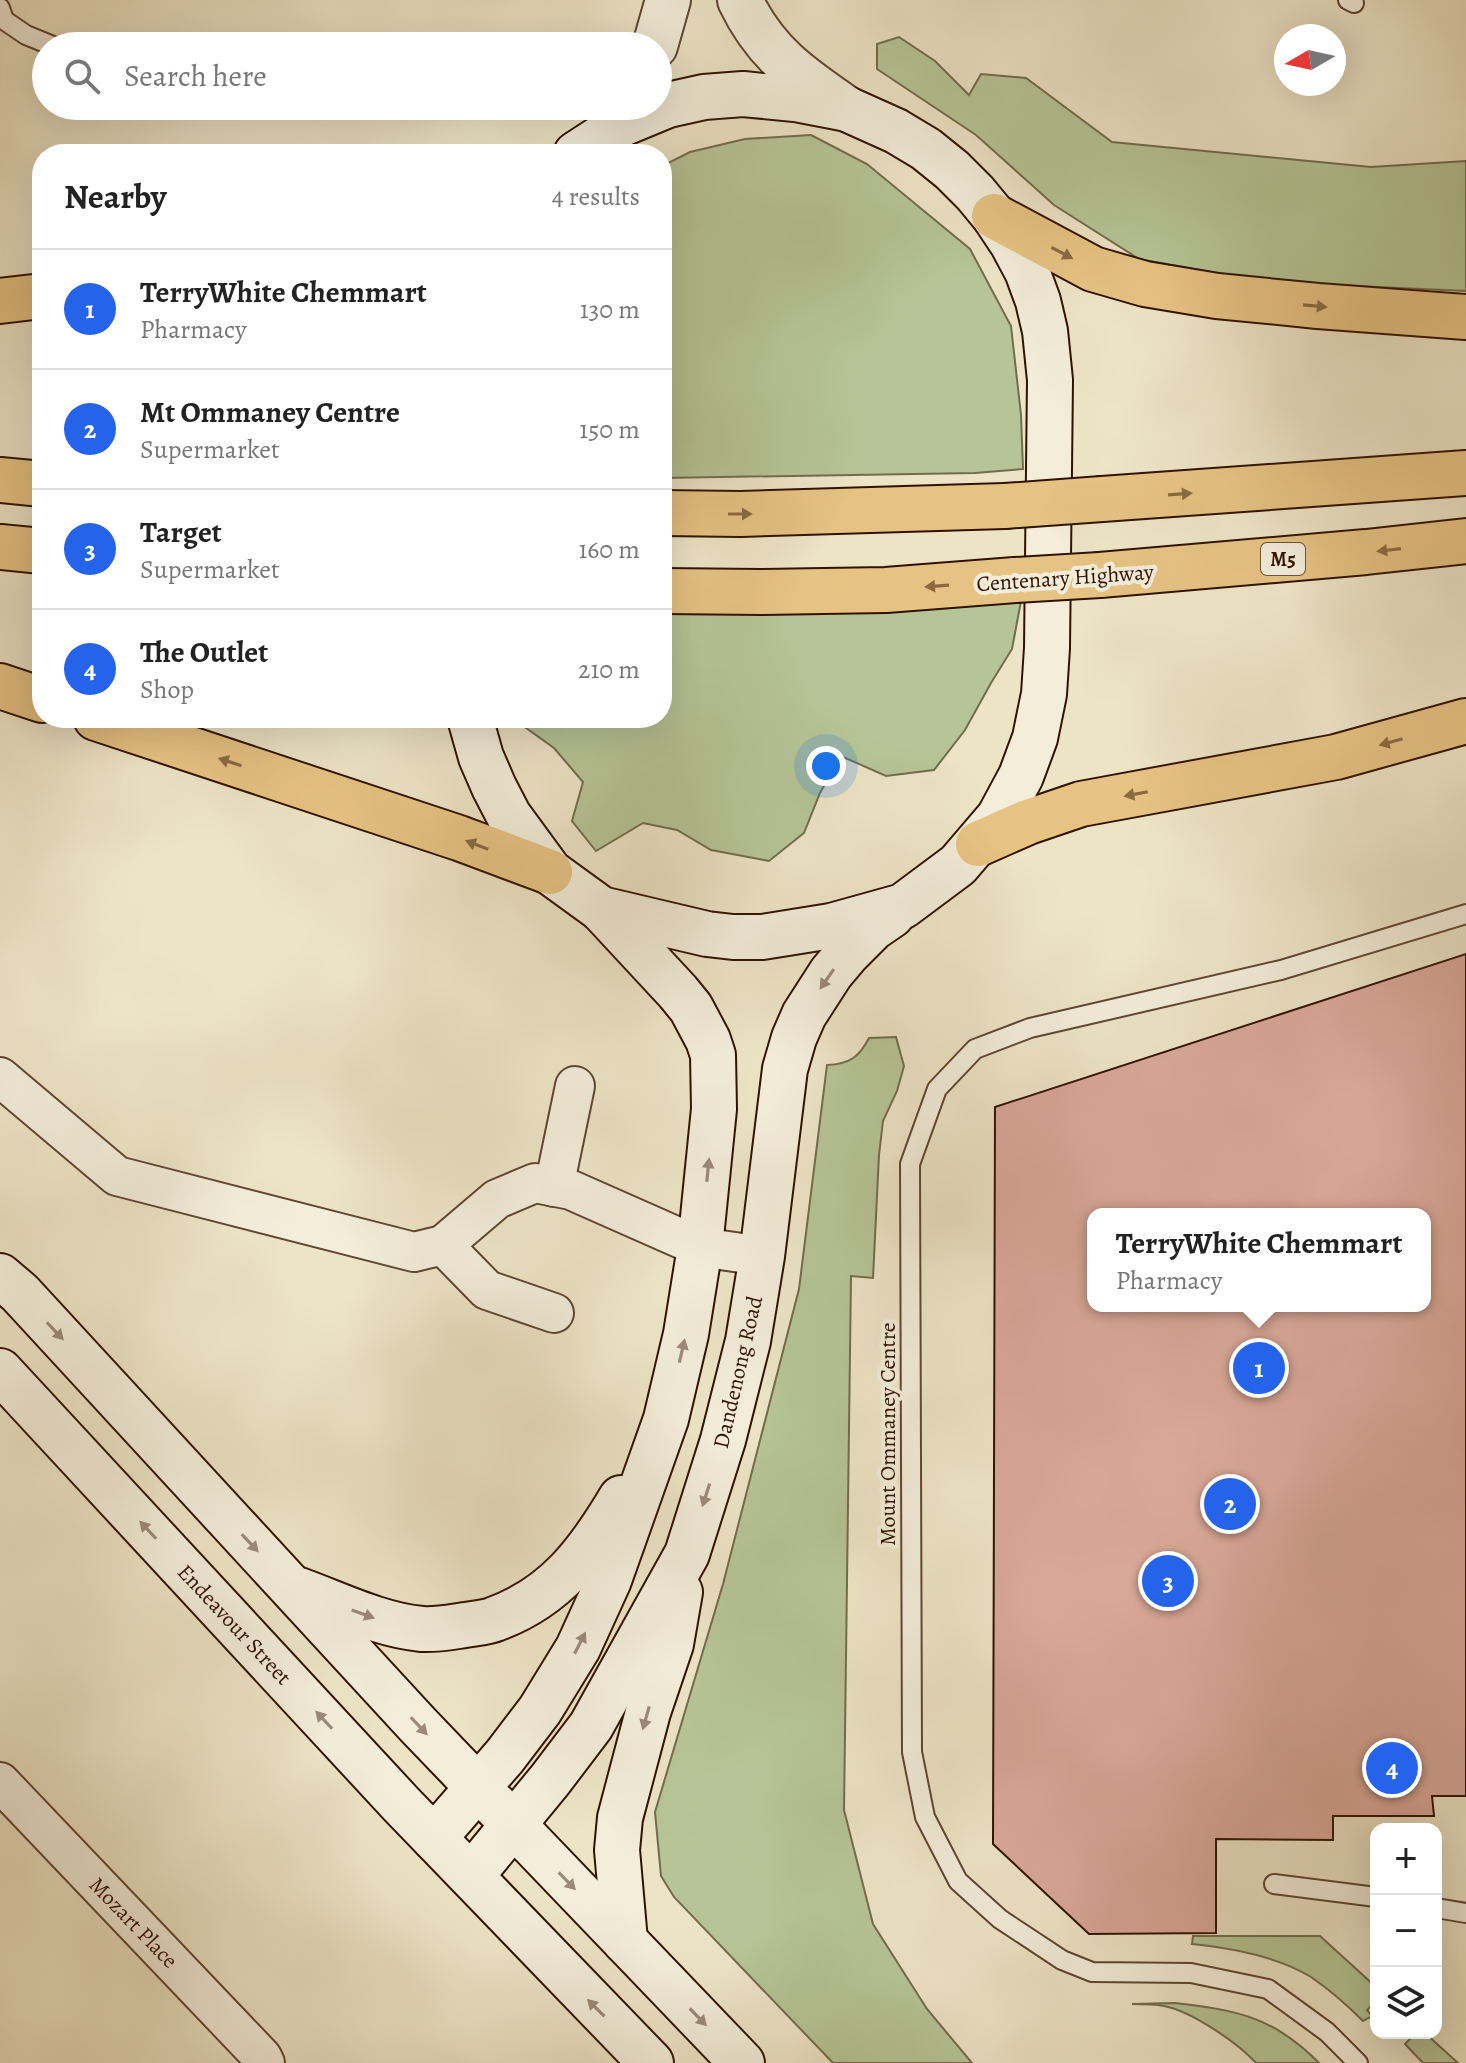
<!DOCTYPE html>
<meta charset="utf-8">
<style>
:root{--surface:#fff;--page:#f6f6f6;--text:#222;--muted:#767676;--line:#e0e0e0;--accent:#2563eb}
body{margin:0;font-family:Alegreya,serif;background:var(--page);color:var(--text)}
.controls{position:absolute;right:24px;bottom:24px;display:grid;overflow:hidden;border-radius:16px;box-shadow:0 8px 32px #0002}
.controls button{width:72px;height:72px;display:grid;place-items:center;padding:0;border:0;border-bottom:2px solid var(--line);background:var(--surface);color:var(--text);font:40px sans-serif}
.compass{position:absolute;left:1274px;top:24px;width:72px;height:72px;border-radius:50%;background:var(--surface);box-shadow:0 8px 32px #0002;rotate:261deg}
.you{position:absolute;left:826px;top:766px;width:28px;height:28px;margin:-20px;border:6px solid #fff;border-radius:50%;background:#1a73e8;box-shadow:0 0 0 12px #1a73e833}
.badge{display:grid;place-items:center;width:52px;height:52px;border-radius:50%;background:var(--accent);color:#fff;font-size:26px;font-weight:700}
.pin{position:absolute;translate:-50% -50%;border:4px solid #fff;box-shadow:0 2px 8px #0006}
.popup{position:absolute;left:1087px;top:1208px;width:344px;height:104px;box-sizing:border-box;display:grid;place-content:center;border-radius:16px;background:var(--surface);filter:drop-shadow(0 2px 6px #0005);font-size:26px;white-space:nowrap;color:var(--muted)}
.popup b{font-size:30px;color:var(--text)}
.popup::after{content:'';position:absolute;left:50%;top:100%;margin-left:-16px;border:16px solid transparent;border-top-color:var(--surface)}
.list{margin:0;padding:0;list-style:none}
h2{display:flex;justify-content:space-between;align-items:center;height:104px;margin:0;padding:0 32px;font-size:34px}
h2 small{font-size:26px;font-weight:400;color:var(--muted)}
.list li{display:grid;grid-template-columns:52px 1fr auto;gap:24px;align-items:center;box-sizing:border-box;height:120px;padding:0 32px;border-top:2px solid var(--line)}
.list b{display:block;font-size:30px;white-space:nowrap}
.list p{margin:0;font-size:26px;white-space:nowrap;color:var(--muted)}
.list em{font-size:26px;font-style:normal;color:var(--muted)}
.icon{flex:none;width:44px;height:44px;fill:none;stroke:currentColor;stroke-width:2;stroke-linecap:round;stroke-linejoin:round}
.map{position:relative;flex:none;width:1466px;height:2063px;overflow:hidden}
.search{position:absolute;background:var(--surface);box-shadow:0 8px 32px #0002;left:32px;top:32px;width:640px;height:88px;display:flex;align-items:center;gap:20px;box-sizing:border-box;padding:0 28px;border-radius:44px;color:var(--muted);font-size:30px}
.panel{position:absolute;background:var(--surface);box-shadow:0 8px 32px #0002;left:32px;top:144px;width:640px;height:584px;border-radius:32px}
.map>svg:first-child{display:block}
.green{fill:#b6c597;stroke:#736c4c;stroke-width:2}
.building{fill:#d9a798;stroke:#301200;stroke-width:2;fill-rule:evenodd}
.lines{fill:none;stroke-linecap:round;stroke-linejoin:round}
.service-casing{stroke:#5f4632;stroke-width:22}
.minor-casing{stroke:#5f4632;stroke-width:42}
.tertiary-casing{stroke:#5f4632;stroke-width:48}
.secondary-casing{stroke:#301200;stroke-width:48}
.motorway-casing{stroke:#301200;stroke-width:48}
.service{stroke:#f3edda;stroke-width:18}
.minor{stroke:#f3edda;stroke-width:38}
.tertiary{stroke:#f3edda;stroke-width:44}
.secondary{stroke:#f3edda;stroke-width:44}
.motorway{stroke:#e6c283;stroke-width:44}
.motorway-bridge-casing{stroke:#301200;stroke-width:48;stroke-linecap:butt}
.motorway-bridge{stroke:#e6c283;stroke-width:44}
.oneway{fill:#8b6a42}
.oneway2{fill:#9b8a78}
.labels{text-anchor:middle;stroke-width:8;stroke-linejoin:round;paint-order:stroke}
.shield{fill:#f3edda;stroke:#6a5441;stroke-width:2}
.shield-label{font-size:20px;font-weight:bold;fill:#301200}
.street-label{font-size:22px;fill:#301200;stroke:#f3edda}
</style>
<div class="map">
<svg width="1466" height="2063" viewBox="0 0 1466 2063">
<rect width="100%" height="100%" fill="#ede4c6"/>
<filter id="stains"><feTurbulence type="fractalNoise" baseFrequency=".0025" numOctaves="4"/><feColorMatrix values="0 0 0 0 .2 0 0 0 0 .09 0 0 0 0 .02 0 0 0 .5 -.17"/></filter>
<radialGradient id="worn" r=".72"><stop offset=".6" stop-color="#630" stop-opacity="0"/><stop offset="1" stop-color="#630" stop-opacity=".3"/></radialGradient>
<g class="green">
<polygon points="899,37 935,61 969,95 981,74 1026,78 1112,142 1371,167 1466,161 1466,291 1265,282 1139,259 1054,205 976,135 877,69 877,44"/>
<polygon points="811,135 867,164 970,249 1011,326 1021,415 1023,469 975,473 662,478 662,166 690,152 745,139"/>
<polygon points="1021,601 1012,649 991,683 965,730 934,770 886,776 841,756 820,793 804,833 769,861 711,850 677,830 643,823 596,851 572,821 583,782 554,748 522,725 517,718 662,718 662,609 944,608"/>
<path d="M896,1037l8,29 -7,25 -14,30 -4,34 -6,123 -22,-2 -7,534 29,114 54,85 45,54h-139l-159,-166 -13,-21 -6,-64 68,-228 76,-295 28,-224c23,-1 32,-8 42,-27z"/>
<path d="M1193,1936h127l56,51v14l-9,9 5,6 -9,5c-16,-16 -33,-31 -52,-44 -34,-21 -80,-29 -119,-33z"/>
<path d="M1175,2003c62,7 99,14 144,60h-63c-18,-20 -65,-52 -92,-57 -10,-2 -21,-2 -32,-2z"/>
<polygon points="1416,2033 1425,2033 1458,2063 1423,2063 1405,2044"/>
</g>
<path class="building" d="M1466,954v842h-34l2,20h-101v24l-117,-1v94l-127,1 -96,-90 2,-737zM1093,1214h332v92h-332z"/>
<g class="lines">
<defs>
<g id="service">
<polyline points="1348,0 1354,3"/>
<polyline points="0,8 4,20 26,35 53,46"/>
<polyline points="1274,1884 1376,1897"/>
<polyline points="1436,1908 1466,1913"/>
<polyline points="1358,2063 1327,2032 1268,1989 1191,1973 1092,1972 1062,1960 1000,1919 958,1881 925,1817 912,1752 910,1164 937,1089 975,1049 1030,1028 1281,970 1466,914"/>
</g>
<g id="minor">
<polyline points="0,1077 117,1176 414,1252 443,1245 497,1199 535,1183 571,1190 700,1247 762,1256"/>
<polyline points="554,1187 575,1086"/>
<polyline points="443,1245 487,1290 554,1313"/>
<polyline points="0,1782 262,2057 265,2063"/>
</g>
<g id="tertiary">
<path d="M740,0c25,53 60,77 107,109"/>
<polyline points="655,46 668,0"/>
</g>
<g id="secondary">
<polyline points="470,718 481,757 494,787 509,816 550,872 601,909 707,934 733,937 762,937 831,926 903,906 958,865 999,817 1021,776 1035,738 1044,694 1047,648 1050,380 1045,331 1038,301 1027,271 1012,243 994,216 975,193 952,170 926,149 896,131 847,109 795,99 743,94 704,97 668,105 622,124 576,154"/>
<polyline points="0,1276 20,1293 418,1725 742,2063"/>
<polyline points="0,1371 401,1804 651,2063"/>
<path d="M299,1590c39,14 80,35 123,39 14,1 29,-2 43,-4 10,-2 21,-2 30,-6 61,-22 94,-67 126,-121"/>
<polyline points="434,1838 505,1756 540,1710 578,1648 609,1580 666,1419 686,1334 700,1247 714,1109 713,1055 708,1040 691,1008 678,992 601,909"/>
<polyline points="471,1876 550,1780 591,1726 687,1554 723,1440 748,1341 762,1256 785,1069 794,1038 804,1015 831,973 847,954 873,928 892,915"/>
<polyline points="625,1941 617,1850 620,1818 648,1712 671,1644 680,1592"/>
</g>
<g id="motorway">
<polyline points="994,216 1093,269 1145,284 1217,296 1318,306 1466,317"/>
<polyline points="0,301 42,296"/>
<polyline points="0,480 42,484"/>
<polyline points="1102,499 1466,473"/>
<polyline points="662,513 741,514 1005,506"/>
<polyline points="0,547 42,551"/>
<polyline points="1100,575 1366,552 1466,541"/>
<polyline points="662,591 761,592 886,590 1015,580"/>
<polyline points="0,686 42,700"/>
<polyline points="96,718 459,838 550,872"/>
<polyline points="978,844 1028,822 1081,804 1336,757 1466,721"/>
</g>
</defs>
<use href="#service" class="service-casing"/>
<use href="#minor" class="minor-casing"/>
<use href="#tertiary" class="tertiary-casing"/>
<use href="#secondary" class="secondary-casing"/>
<use href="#motorway" class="motorway-casing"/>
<use href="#service" class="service"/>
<use href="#minor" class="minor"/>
<use href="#tertiary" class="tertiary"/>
<use href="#secondary" class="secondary"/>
<use href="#motorway" class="motorway"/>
<defs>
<g id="motorway-bridge">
<polyline points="1005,506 1102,499"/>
<polyline points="1015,580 1100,575"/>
</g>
</defs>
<use href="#motorway-bridge" class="motorway-bridge-casing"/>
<use href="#motorway-bridge" class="motorway-bridge"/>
</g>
<defs><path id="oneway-solid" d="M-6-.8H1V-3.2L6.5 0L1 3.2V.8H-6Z" transform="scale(2)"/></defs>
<g class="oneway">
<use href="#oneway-solid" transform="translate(1062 253) rotate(28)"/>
<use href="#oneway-solid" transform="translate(1315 306) rotate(5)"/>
<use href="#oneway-solid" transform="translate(1180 494) rotate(-4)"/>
<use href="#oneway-solid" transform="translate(740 514)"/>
<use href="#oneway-solid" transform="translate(1389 550) rotate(173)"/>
<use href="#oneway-solid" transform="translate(937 586) rotate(176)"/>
<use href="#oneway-solid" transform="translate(1391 742) rotate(164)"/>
<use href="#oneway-solid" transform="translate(230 762) rotate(-162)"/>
<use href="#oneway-solid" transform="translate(1136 794) rotate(169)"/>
<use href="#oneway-solid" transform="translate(477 845) rotate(-159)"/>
</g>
<g class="oneway2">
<use href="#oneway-solid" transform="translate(827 979) rotate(125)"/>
<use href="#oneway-solid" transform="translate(708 1170) rotate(-84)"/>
<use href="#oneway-solid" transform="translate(55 1331) rotate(47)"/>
<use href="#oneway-solid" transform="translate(682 1351) rotate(-77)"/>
<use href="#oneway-solid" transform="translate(706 1495) rotate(108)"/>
<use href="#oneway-solid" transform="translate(148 1530) rotate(-133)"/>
<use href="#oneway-solid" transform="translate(250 1543) rotate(47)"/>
<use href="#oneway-solid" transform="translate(363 1614) rotate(20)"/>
<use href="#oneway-solid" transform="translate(580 1643) rotate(-63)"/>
<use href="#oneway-solid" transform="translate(646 1718) rotate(106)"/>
<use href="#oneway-solid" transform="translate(324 1720) rotate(-133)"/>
<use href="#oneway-solid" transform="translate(419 1726) rotate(47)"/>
<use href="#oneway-solid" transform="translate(567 1881) rotate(46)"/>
<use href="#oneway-solid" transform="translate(596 2008) rotate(-135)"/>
<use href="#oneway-solid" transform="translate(698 2017) rotate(46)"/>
</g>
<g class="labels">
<rect class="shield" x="1261" y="543" width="44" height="32" rx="6"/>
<g class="shield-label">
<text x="1283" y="566">M5</text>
</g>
<g class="street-label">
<text transform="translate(1065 577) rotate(-4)" y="8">Centenary Highway</text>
<text transform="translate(737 1372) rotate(-77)" y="8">Dandenong Road</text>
<text transform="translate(887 1434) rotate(-90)" y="8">Mount Ommaney Centre</text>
<text transform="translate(235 1624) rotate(47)" y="8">Endeavour Street</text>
<text transform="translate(134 1922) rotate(46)" y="8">Mozart Place</text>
</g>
</g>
<rect width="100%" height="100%" filter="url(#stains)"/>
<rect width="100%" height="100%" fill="url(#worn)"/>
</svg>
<div class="controls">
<button>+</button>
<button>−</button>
<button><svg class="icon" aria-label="layers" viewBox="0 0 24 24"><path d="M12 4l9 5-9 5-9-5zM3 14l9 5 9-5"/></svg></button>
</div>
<svg class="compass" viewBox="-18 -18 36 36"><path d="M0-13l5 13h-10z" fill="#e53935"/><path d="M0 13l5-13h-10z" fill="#767676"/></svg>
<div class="you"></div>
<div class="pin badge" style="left:1259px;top:1368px">1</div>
<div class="popup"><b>TerryWhite Chemmart</b>Pharmacy</div>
<div class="pin badge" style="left:1230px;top:1504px">2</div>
<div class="pin badge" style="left:1168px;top:1581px">3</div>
<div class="pin badge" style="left:1392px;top:1768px">4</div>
<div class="search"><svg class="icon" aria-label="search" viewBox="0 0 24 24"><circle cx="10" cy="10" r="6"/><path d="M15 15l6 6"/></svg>Search here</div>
<section class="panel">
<h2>Nearby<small>4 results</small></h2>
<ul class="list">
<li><span class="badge">1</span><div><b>TerryWhite Chemmart</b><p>Pharmacy</p></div><em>130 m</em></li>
<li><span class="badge">2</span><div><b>Mt Ommaney Centre</b><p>Supermarket</p></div><em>150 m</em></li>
<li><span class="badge">3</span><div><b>Target</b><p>Supermarket</p></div><em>160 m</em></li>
<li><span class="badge">4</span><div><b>The Outlet</b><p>Shop</p></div><em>210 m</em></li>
</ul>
</section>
</div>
